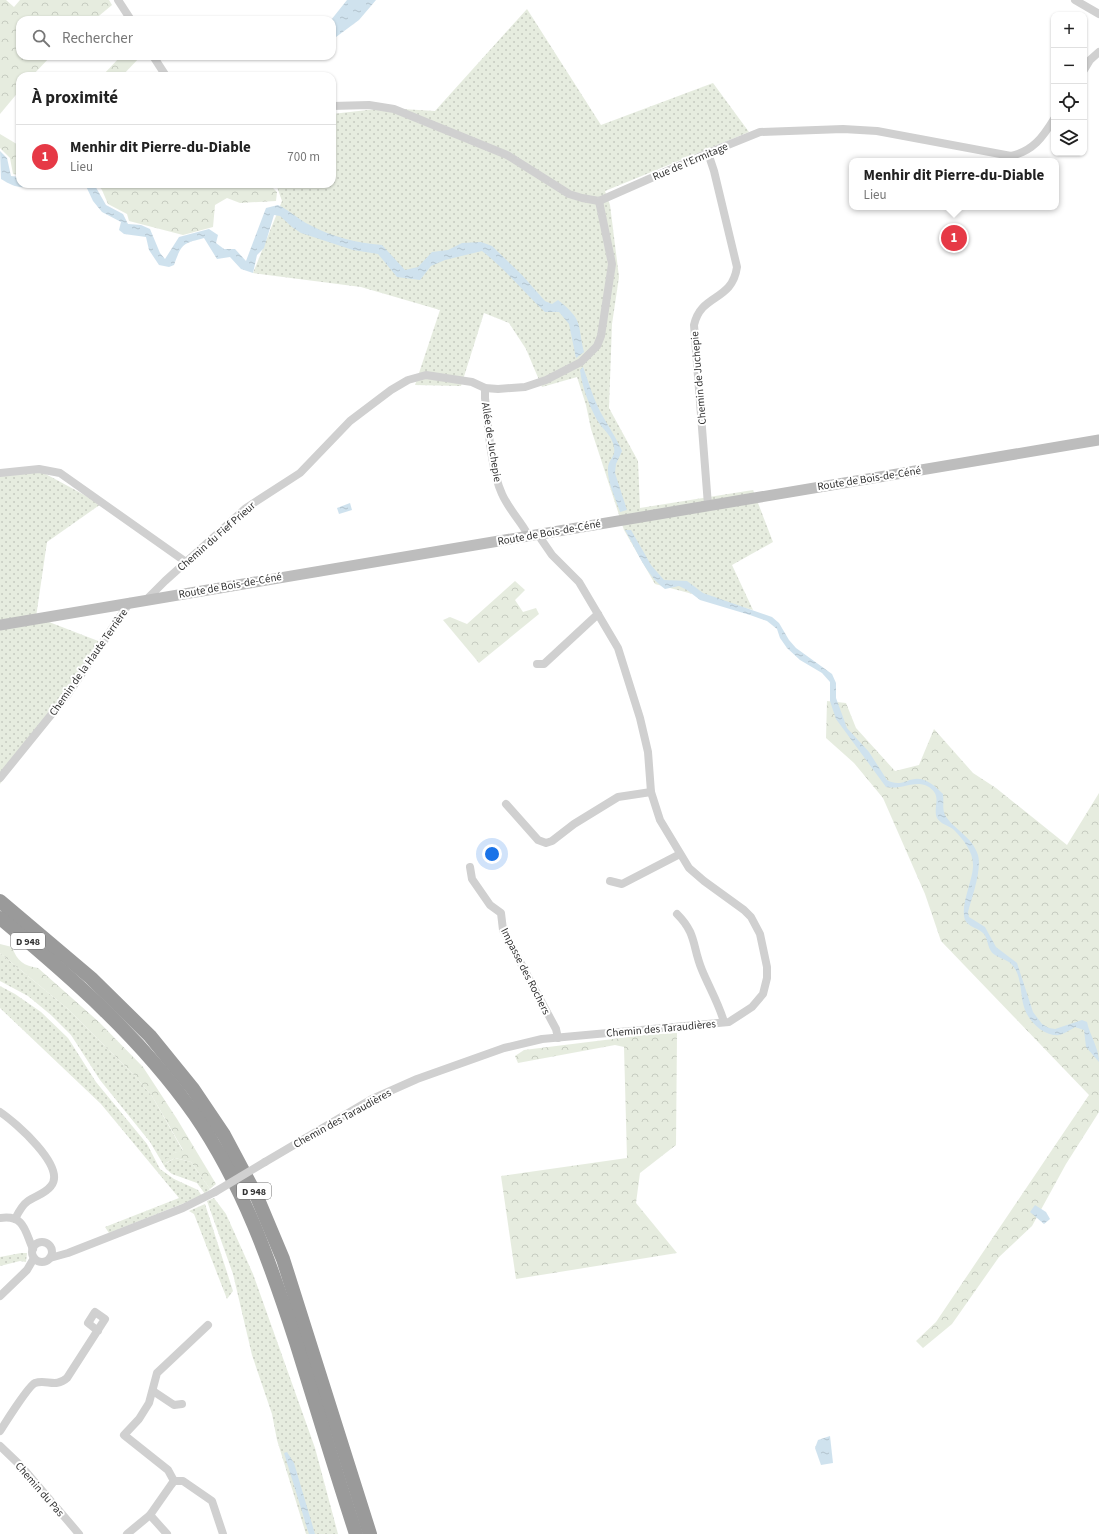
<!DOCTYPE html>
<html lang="fr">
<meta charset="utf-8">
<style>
:root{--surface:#fff;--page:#f6f6f6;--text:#222;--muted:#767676;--line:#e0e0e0;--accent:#e63946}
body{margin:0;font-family:"Source Sans 3",sans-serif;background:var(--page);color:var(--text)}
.controls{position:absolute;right:12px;top:12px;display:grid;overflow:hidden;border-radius:8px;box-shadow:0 1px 3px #0004}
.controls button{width:36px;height:36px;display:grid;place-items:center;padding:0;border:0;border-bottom:1px solid var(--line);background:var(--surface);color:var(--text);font:20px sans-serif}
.you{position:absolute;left:492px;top:854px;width:14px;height:14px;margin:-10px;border:3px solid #fff;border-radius:50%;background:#1a73e8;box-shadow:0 0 0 6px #1a73e833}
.badge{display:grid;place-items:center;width:26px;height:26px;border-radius:50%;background:var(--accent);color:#fff;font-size:13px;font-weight:700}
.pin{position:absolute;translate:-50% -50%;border:2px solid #fff;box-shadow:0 1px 4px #0006}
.popup{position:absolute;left:849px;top:158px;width:210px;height:52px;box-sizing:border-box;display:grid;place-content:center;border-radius:8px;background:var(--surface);filter:drop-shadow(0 1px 3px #0005);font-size:13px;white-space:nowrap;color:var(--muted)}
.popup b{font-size:15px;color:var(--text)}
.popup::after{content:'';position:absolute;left:50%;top:100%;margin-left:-8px;border:8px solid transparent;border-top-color:var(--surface)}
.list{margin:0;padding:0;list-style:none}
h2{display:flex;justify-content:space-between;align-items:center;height:52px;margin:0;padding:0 16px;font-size:17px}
h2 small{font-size:13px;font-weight:400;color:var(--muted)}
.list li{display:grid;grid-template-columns:26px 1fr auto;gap:12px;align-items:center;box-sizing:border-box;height:64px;padding:0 16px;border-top:1px solid var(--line)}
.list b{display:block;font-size:15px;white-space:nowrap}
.list p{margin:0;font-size:13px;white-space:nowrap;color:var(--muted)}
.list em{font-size:13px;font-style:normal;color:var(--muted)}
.icon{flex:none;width:22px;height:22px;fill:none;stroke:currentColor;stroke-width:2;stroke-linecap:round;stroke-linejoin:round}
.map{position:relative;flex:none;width:1099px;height:1534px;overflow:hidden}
.search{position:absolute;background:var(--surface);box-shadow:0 1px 3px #0004;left:16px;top:16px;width:320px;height:44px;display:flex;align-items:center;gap:10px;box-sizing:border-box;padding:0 14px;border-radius:12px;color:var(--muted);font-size:15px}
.panel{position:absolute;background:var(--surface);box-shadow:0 1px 3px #0004;left:16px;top:72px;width:320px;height:116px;border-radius:12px}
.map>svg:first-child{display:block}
.grass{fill:url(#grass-dots)}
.forest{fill:url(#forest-crowns)}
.water{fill:url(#water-ripples)}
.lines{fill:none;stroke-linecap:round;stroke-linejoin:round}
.street{stroke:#d0d0d0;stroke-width:8}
.secondary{stroke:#bdbdbd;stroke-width:11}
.highway{stroke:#9a9a9a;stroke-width:14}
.street-bridge{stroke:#d0d0d0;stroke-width:8}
.labels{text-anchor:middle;stroke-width:4;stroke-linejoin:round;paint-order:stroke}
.shield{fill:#fff;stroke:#707070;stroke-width:1}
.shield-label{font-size:10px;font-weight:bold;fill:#333}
.street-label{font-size:11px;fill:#333;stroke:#fff}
</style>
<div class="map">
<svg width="1099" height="1534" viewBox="0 0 1099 1534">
<defs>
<pattern id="grass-dots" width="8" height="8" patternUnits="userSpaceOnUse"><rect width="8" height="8" fill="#e6ecdf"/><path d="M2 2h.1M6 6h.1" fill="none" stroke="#c6cbc0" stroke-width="1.8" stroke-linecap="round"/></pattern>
<pattern id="forest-crowns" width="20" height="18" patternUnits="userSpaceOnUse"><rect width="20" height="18" fill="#e6ecdf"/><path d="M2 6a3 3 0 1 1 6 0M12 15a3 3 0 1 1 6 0" fill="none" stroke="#c6cbc0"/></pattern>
<pattern id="water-ripples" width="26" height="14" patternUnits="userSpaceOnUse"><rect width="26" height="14" fill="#cfe2ee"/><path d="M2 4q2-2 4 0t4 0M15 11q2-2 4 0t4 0" fill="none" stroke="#b2c2cd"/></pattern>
</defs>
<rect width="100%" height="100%" fill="#fff"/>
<g class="grass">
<polygon points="527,9 601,125 713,83 749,132 605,191 610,205 619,277 612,324 609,408 638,461 640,508 753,490 773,542 732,565 753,610 655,584 624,530 591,429 586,405 577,377 542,387 526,349 509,323 484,313 461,386 415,385 440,310 361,287 253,273 282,201 276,184 332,184 332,114 385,108 435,111"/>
<polygon points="42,472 101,504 47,542 36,617 106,644 0,784 0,474"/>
<polygon points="0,953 68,1009 134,1075 152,1096 183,1151 174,1153 165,1164 175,1158 191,1162 210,1189 205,1194 197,1183 172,1174 166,1169 150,1142 100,1080 71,1035 51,1015 28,996 0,981"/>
<polygon points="0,986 15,994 41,1012 68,1038 96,1082 147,1144 160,1169 174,1179 198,1190 202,1196 109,1233 105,1227 179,1198 101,1104 0,1008"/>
<polygon points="214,1198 226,1214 253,1274 315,1448 338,1534 306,1534 277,1440 272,1414 252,1355 233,1274 207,1201"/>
<polygon points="205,1204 233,1291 227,1299 194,1214 189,1211"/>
<polygon points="21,1253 27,1253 26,1262 20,1261 0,1266 0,1257"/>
</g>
<g class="forest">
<polygon points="0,0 6,0 14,7 20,0 109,0 112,5 94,20 20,20 20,56 51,56 32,76 20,76 20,90 0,114"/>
<polygon points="121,56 141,56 122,76 102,76"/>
<polygon points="0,134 20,146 20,175 13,174 10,158 0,148"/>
<polygon points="97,184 269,184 277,192 276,201 240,203 227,198 215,205 213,227 183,235 129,221 127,214 108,204 102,190"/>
<polygon points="515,581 525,590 515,600 523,612 536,608 539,614 479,663 443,620 450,617 467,624"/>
<polygon points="827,701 846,703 856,728 895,771 919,765 934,729 973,773 996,788 1067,845 1099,793 1099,1112 1066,1164 1032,1226 999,1257 952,1324 923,1348 916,1341 936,1322 1089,1095 941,941 925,894 883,798 854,763 826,738"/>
<path d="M0,944l12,3c5,14 12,19 26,21l61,54 44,45 34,52 39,65 -6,5 -19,-27 -16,-4 -11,6v-4l10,-7 9,-3 -31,-54 -18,-21 -66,-66 -68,-56z"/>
<polygon points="677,1033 676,1145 640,1173 636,1203 677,1253 516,1279 501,1176 627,1158 624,1047 615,1045 518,1063 515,1056 524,1050 645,1035"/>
</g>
<g class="water">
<polygon points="347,0 376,0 359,20 332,40 332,20 331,20"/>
<path d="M0,151l7,7 4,18 9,1v7h16c-14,6 -22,3 -35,-5z"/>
<path d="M85,184h9l12,21 17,9 5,10 13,1 9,4 10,24 5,6 14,-22 30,-8 9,6 -2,8 8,6h11l11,12 20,-53 12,-3c11,5 21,15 32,20 22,12 47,18 72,20l23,25 13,-3 14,-15 16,-2 14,-7 19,-1 11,4 30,29 23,26 7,3 6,-4c26,21 19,23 26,52l-8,6 -7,-34 -10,-12h-14c-21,-20 -40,-43 -63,-61l-37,9 -14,6 -11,14 -23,-3 -19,-23 -25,-4 -52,-17 -9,-6 -12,-11 -6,-1 -10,33 -7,7 -4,18 -12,-4 -11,-12 -13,2 -13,-21c-22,6 -22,5 -30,27l-5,2 -10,-2 -10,-15 -3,-13 -22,-3 -5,-4 2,-8 -19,-10 -9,-11z"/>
<path d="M583,367c6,16 10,31 18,46 7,13 15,24 21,38l-6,13 -1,9 12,37 -7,2c-4,-13 -13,-30 -12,-44 0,-8 8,-11 6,-20 -1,-12 -11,-18 -17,-28 -8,-15 -15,-33 -17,-50z"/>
<polygon points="350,503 352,510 339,514 337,508"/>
<path d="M625,530h6l20,35 13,15 23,1 16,12 69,24 7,6 10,17 7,8 36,26 4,9v15l11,30 22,24 18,28c21,12 26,-18 56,14 1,7 -1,15 2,21 9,15 27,21 33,40 4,15 -6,42 -10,57l1,5 16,10 11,20 21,16 16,49 9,12 7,4 6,1 27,-9 5,2c3,14 12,26 12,40l-13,-15 -2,-17 -9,-3c-5,3 -11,7 -16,8 -15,2 -31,-14 -35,-28 -4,-13 -2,-30 -11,-41 -4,-6 -12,-7 -18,-11 -8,-5 -6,-14 -11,-21 -5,-6 -16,-7 -19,-14 -5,-15 7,-37 8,-53 1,-14 -9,-27 -19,-37 -4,-4 -14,-6 -17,-12 -5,-11 7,-23 -10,-32 -13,-6 -24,4 -41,1l-50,-68 -6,-18v-19l-8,-9 -22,-13 -13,-12 -7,-10 -3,-9 -10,-8 -17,-6 -50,-15 -13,-10 -8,-4 -14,3c-19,-14 -28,-38 -40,-59z"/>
<polygon points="1035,1205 1046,1212 1050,1219 1044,1224 1030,1212"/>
<polygon points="830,1436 833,1463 821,1465 815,1448 818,1440"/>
<polygon points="287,1452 294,1463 315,1534 309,1534 308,1531 284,1453"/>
</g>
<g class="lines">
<g class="street">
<polyline points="118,0 131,20"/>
<polyline points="1075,0 1099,14"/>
<polyline points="153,56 166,76"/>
<polyline points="1084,70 1090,60 1099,52"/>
<path d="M332,106l37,-1 25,4 113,46 62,39 13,4 17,3 109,-48 52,-21 83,-3 34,2 134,25c22,-5 32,-19 43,-37"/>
<path d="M708,153l6,18 23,96c-5,35 -36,26 -43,58l14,180"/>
<path d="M485,388v10c3,26 6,73 17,96 7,16 19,27 26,41"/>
<polyline points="0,473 39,469 60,473 186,562"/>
<polyline points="147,599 165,581 246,508 300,473 350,421 391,390 408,380 426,375 472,382 485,388 498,389 525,387 546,380 581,362 597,346 601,336 612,264 599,201"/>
<polyline points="537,664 544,664 598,614"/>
<polyline points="0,778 68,694 130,602"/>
<polyline points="506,804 538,840 546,843 552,841 574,824 618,797 651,792"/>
<polyline points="470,867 472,879 490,905 501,913 503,930 556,1029 558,1038"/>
<polyline points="610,881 622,884 680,854"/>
<path d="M677,914c20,20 15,32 25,56 7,17 17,34 22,52"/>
<path d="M0,1112c15,10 67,55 51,74 -6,8 -16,10 -23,15 -6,4 -10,12 -13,18"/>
<polyline points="265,1162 372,1099 417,1079 504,1048 542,1039 729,1022 752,1007 763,994 767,978 767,967 760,934 751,917 744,910 704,881 689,868 660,820 651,792 648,752 640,718 618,648 579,582 552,555 541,539 539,533"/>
<path d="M0,1218c25,-4 25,14 33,31"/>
<circle cx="42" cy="1252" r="10"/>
<polyline points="50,1258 68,1253 183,1208 215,1192"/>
<polyline points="0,1296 27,1270 34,1258"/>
<polyline points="153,1391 174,1405 182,1404"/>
<path d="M0,1431c6,-9 28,-45 35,-48 11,-4 21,5 32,-5l38,-59 -10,-7 -7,11 10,8"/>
<polyline points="0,1446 22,1467 79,1534"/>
<polyline points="174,1481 168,1470 124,1435 139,1419 149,1403 157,1373 208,1325"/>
<polyline points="150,1515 167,1534"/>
<polyline points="127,1534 150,1515 171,1485 174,1481 183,1481 212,1501 223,1534"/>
</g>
<polyline class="secondary" points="0,625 1099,440"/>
<g class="highway">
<polyline points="0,901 91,978 150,1036 193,1089 224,1135 257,1197 283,1259 370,1534"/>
<path d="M0,918c72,60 141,120 195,197 48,70 75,147 101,227 20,64 39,128 60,192"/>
</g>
<polyline class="street-bridge" points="215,1192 265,1162"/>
</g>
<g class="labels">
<g class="shield">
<rect x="11" y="933" width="34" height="16" rx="3"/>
<rect x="237" y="1183" width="34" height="16" rx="3"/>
</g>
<g class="shield-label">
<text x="28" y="945">D 948</text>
<text x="254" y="1195">D 948</text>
</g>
<g class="street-label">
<text transform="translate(690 161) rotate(-23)" y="4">Rue de l'Ermitage</text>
<text transform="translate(698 378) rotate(-95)" y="4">Chemin de Juchepie</text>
<text transform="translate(492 442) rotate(81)" y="4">Allée de Juchepie</text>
<text transform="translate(869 478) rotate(-9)" y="4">Route de Bois-de-Céné</text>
<text transform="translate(549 532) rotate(-10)" y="4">Route de Bois-de-Céné</text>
<text transform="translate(216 536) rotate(-41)" y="4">Chemin du Fief Prieur</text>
<text transform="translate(230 585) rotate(-10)" y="4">Route de Bois-de-Céné</text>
<text transform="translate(88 662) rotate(-55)" y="4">Chemin de la Haute Terrière</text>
<text transform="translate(526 971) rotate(63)" y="4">Impasse des Rochers</text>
<text transform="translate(661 1028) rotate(-5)" y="4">Chemin des Taraudières</text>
<text transform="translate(342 1118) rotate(-29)" y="4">Chemin des Taraudières</text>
<text transform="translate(40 1489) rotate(49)" y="4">Chemin du Pas</text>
</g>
</g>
</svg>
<div class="controls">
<button>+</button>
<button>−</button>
<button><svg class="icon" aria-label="locate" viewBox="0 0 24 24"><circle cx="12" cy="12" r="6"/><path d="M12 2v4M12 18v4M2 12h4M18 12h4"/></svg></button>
<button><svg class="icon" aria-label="layers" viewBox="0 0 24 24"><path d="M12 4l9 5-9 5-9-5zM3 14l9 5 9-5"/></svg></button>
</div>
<div class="you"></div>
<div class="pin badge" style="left:954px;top:238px">1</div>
<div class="popup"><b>Menhir dit Pierre-du-Diable</b>Lieu</div>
<div class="search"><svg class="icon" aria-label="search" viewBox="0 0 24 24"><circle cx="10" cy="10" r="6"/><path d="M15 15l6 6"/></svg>Rechercher</div>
<section class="panel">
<h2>À proximité<small></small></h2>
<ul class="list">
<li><span class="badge">1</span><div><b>Menhir dit Pierre-du-Diable</b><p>Lieu</p></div><em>700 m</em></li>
</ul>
</section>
</div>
